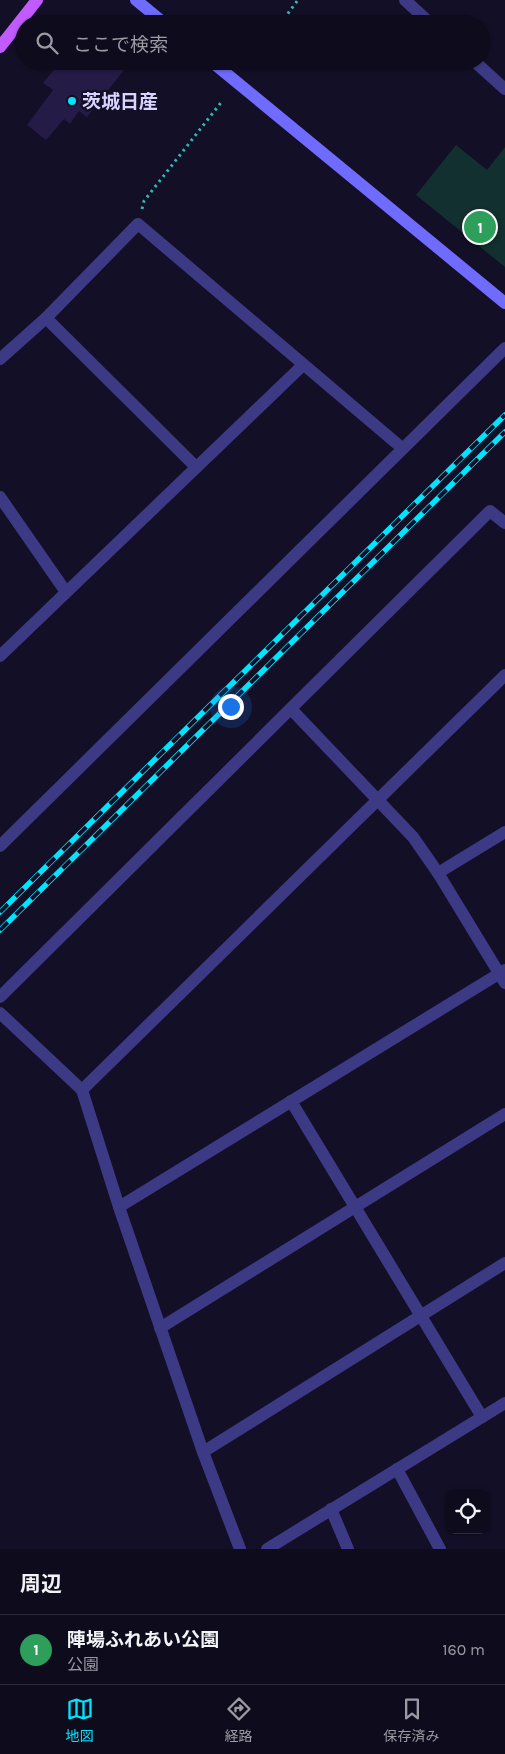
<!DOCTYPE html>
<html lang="ja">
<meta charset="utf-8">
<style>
:root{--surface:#0e0b1c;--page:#1c1929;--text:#f1f3f6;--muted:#9b9ba3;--line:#2e2b3b;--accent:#00e5ff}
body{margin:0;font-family:Karla,"Noto Sans JP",sans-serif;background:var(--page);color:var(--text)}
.controls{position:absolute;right:15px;bottom:15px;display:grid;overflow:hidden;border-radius:10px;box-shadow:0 1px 4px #0004}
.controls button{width:45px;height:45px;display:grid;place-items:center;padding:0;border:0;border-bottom:1px solid var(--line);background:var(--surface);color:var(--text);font:25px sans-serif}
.you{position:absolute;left:230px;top:706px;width:18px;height:18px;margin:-12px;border:4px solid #fff;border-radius:50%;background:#1a73e8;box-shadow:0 0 0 8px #1a73e833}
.badge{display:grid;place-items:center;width:32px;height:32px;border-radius:50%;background:var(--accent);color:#fff;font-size:16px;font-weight:700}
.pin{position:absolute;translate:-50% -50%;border:2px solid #fff;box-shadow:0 1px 5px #0006}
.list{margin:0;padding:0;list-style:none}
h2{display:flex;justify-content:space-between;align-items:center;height:65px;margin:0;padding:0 20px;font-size:21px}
h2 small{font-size:16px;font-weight:400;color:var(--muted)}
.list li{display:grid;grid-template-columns:32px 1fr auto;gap:15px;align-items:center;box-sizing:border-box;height:70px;padding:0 20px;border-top:1px solid var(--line)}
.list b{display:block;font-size:19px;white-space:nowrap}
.list p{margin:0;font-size:16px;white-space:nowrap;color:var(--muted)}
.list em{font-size:16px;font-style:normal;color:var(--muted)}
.icon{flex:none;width:28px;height:28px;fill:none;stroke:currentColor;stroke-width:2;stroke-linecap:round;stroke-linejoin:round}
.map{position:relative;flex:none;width:505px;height:1549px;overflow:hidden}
.search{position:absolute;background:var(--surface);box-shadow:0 1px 4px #0004;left:15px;right:15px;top:15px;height:55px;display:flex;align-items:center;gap:12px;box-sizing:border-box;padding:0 18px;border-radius:28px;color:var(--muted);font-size:19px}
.sheet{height:135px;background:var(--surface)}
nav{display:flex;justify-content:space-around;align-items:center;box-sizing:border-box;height:70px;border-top:1px solid var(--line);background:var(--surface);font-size:14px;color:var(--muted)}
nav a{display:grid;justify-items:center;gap:2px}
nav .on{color:var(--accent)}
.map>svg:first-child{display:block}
.green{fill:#12302f}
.building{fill:#241b47}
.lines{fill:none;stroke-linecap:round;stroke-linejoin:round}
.path{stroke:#2fb8b0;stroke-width:3;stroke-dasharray:2.5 4;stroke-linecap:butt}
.street{stroke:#3d3a85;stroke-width:12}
.secondary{stroke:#6f6bff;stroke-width:12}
.primary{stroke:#c25bff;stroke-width:12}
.rail-casing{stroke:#00e5ff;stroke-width:5.5}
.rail{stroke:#130f26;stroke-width:4;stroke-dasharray:11;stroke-linecap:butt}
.poi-dot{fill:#00e5ff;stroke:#130f26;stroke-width:2}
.labels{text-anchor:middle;stroke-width:4.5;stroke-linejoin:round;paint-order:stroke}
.poi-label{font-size:19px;font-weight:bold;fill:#d9d4ff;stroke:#130f26;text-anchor:start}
</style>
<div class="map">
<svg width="505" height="1549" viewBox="0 0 505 1549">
<rect width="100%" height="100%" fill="#130f26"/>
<polygon class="green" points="456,145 487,170 505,147 505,267 416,195"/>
<polygon class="building" points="61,61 131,61 87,117 79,111 70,124 64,119 46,140 27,125 53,90 43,83"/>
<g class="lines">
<g class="path">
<polyline points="280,24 298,0"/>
<polyline points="252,61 253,61"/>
<polyline points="142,209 144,201 223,100"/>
</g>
<g class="street">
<polyline points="405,0 431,24"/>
<polyline points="474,61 505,89"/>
<polyline points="46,318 196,467"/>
<polyline points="0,359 46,318 138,224 402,448"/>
<polyline points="0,497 66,592"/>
<polyline points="0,656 303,365"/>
<polyline points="291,709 413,837 438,873 505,983"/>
<polyline points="0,846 505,348"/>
<polyline points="438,873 505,832"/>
<polyline points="0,997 490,511 505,523"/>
<polyline points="0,1013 82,1090 119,1207 203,1452 240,1549"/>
<polyline points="82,1090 505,675"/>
<polyline points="291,1101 482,1417"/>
<polyline points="119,1207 505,970"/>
<polyline points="160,1328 505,1114"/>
<polyline points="203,1452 505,1263"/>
<polyline points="397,1469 440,1549"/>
<polyline points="331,1509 348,1549"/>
<polyline points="267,1549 505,1403"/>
</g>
<g class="secondary">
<polyline points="136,0 165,24"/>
<polyline points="211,61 505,303"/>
</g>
<polyline class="primary" points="0,47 37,0"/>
<defs>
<g id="rail">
<polyline points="0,912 505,415"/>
<polyline points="0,930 505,432"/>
</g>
</defs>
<use href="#rail" class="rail-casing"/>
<use href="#rail" class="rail"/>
</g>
<circle class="poi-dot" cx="72" cy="101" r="5"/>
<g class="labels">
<g class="poi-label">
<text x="82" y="108">茨城日産</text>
</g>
</g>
</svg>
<div class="controls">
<button><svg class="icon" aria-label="locate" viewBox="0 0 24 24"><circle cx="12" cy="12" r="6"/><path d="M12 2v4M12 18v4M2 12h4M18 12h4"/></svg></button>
</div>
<div class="you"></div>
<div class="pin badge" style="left:480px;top:227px;background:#2e9e5b">1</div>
<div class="search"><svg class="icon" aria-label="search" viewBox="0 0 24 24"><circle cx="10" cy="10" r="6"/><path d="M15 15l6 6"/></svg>ここで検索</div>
</div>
<section class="sheet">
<h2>周辺<small></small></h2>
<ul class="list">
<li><span class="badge" style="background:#2e9e5b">1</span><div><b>陣場ふれあい公園</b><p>公園</p></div><em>160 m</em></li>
</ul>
</section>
<nav>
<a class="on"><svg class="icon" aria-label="map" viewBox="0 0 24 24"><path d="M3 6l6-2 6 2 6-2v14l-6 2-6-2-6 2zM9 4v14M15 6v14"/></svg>地図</a>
<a><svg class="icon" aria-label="directions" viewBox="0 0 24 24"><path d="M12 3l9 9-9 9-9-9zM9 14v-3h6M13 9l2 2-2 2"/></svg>経路</a>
<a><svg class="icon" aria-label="saved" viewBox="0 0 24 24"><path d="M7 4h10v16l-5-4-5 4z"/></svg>保存済み</a>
</nav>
